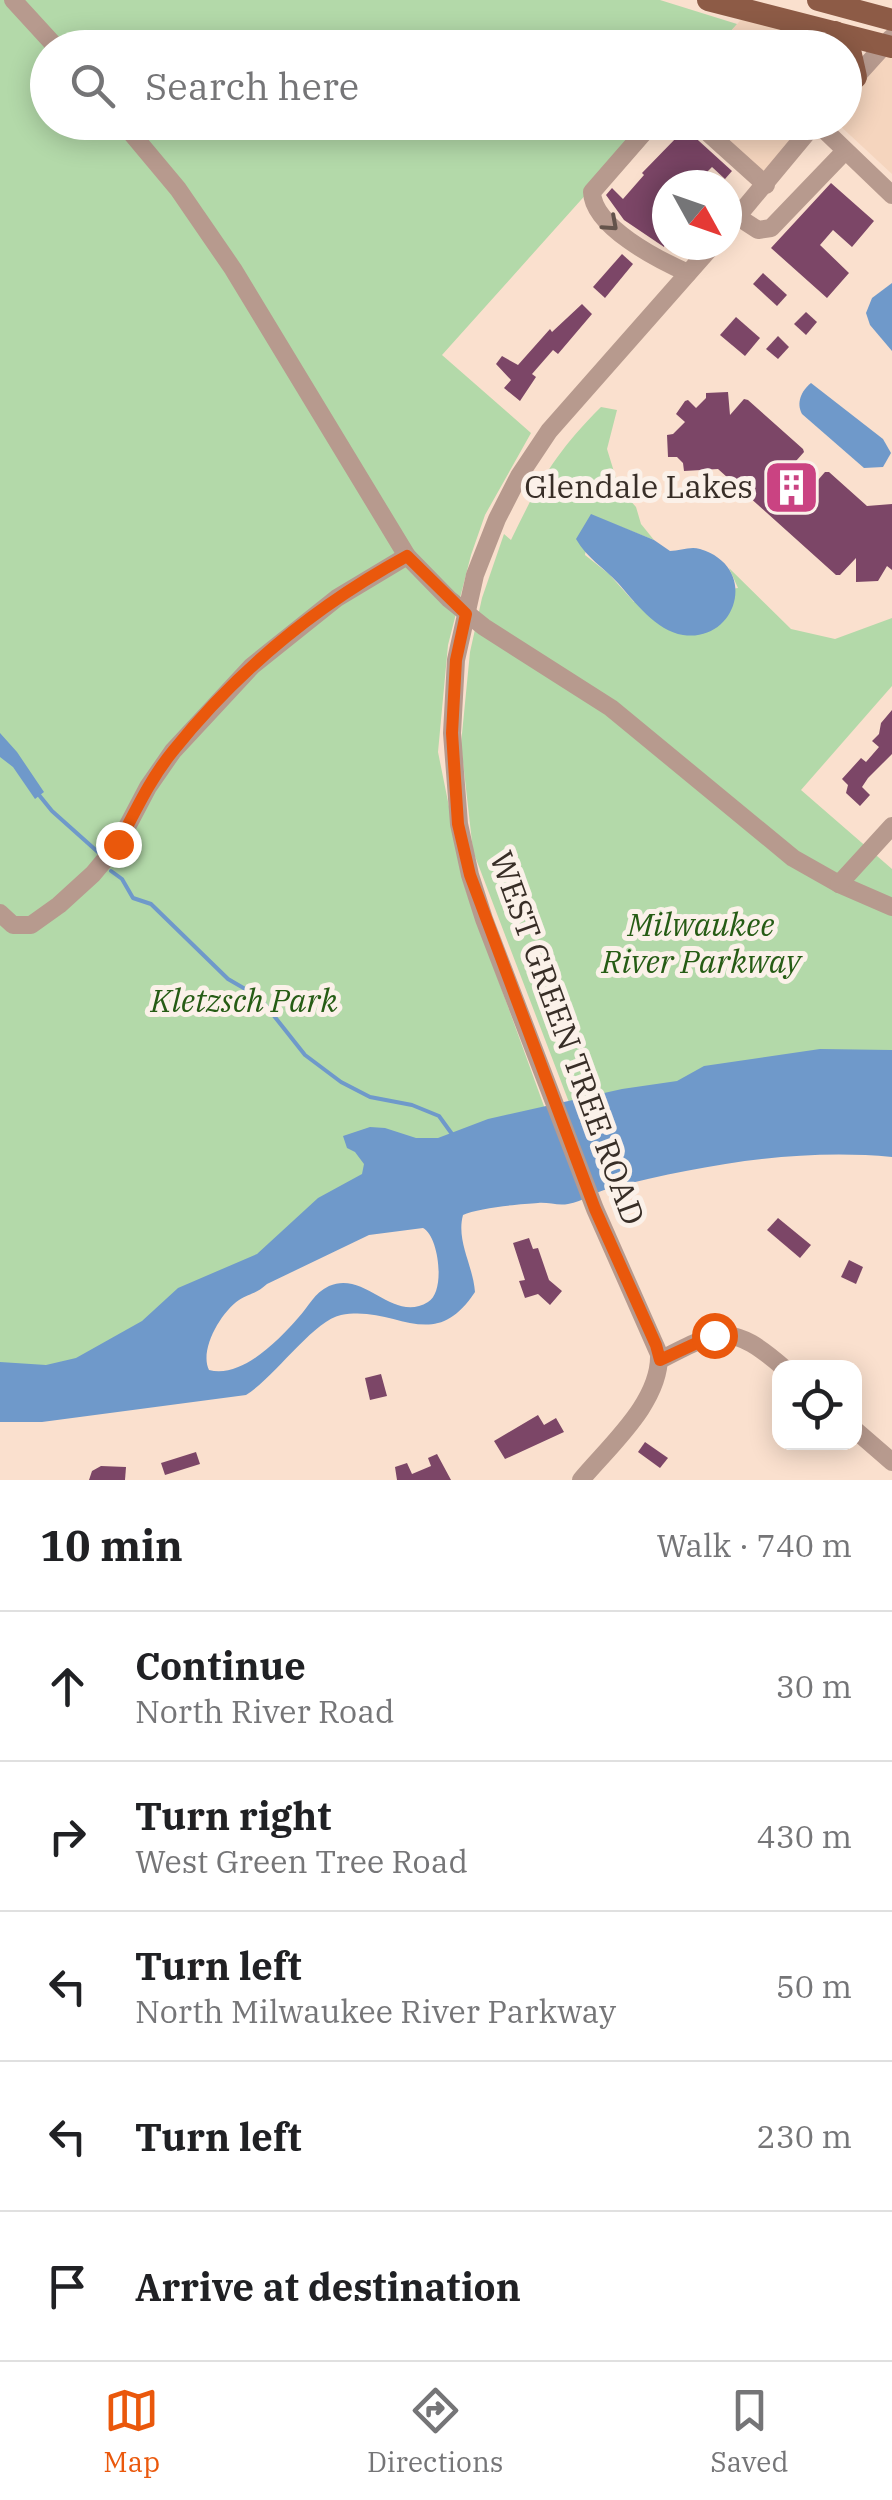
<!DOCTYPE html>
<meta charset="utf-8">
<style>
:root{--surface:#fff;--page:#f6f6f6;--text:#202124;--muted:#757577;--line:#e0e0e0;--accent:#ea580c}
body{margin:0;font-family:"IBM Plex Serif",serif;background:var(--page);color:var(--text)}
.controls{position:absolute;right:30px;bottom:30px;display:grid;overflow:hidden;border-radius:20px;box-shadow:0 5px 25px #0003}
.controls button{width:90px;height:90px;display:grid;place-items:center;padding:0;border:0;border-bottom:2px solid var(--line);background:var(--surface);color:var(--text);font:50px sans-serif}
.compass{position:absolute;left:652px;top:170px;width:90px;height:90px;border-radius:50%;background:var(--surface);box-shadow:0 5px 25px #0003;rotate:130deg}
.stop{position:absolute;width:30px;height:30px;margin:-22px;border:8px solid #ea580c;border-radius:50%;background:#fff}
.stop.end{background:#ea580c;border-color:#fff;box-shadow:0 2px 10px #0008}
.list{margin:0;padding:0;list-style:none}
h2{display:flex;justify-content:space-between;align-items:center;height:130px;margin:0;padding:0 40px;font-size:42px}
h2 small{font-size:32px;font-weight:400;color:var(--muted)}
.list li{display:grid;grid-template-columns:65px 1fr auto;gap:30px;align-items:center;box-sizing:border-box;height:150px;padding:0 40px;border-top:2px solid var(--line)}
.list b{display:block;font-size:38px;white-space:nowrap}
.list p{margin:0;font-size:32px;white-space:nowrap;color:var(--muted)}
.list em{font-size:32px;font-style:normal;color:var(--muted)}
.icon{flex:none;width:55px;height:55px;fill:none;stroke:currentColor;stroke-width:2;stroke-linecap:round;stroke-linejoin:round}
.map{position:relative;flex:none;width:892px;height:1480px;overflow:hidden}
.search{position:absolute;background:var(--surface);box-shadow:0 5px 25px #0003;left:30px;right:30px;top:30px;height:110px;display:flex;align-items:center;gap:25px;box-sizing:border-box;padding:0 35px;border-radius:55px;color:var(--muted);font-size:38px}
.sheet{height:880px;background:var(--surface)}
nav{display:flex;justify-content:space-around;align-items:center;box-sizing:border-box;height:140px;border-top:2px solid var(--line);background:var(--surface);font-size:28px;color:var(--muted)}
nav a{display:grid;justify-items:center;gap:5px}
nav .on{color:var(--accent)}
.map>svg:first-child{display:block}
.built{fill:#f5d5be}
.green{fill:#b3d9a9}
.water{fill:#6f99ca;fill-rule:evenodd}
.lines{fill:none;stroke-linecap:round;stroke-linejoin:round}
.stream{stroke:#6f99ca;stroke-width:4}
.building{fill:#7c4667}
.minor{stroke:#b79a8e;stroke-width:18}
.major{stroke:#8d5b46;stroke-width:22}
.oneway{stroke:#64544b}
.route{stroke:#ea580c;stroke-width:12}
.labels{text-anchor:middle;stroke-width:10;stroke-linejoin:round;paint-order:stroke}
.poi-label{font-size:32px;fill:#382e27;stroke:#fbf1e9;text-anchor:end}
.park-label{font-size:32px;font-style:italic;fill:#265c15;stroke:#fbf1e9}
.street-label{font-size:32px;fill:#382e27;stroke:#fbf1e9}
</style>
<div class="map">
<svg width="892" height="1480" viewBox="0 0 892 1480">
<rect width="100%" height="100%" fill="#fae0ce"/>
<g class="built">
<polygon points="749,10 835,32 850,50 856,76 885,45 892,47 892,174 837,123 844,122 844,48 717,48"/>
<polygon points="710,123 816,123 770,180"/>
</g>
<g class="green">
<polygon points="0,0 660,0 737,24 716,48 48,48 48,122 650,123 442,355 531,433 485,515 471,555 448,645 438,752 466,891 561,1153 472,1171 207,1305 0,1395"/>
<path d="M601,407l16,3 -10,39 12,39 17,19 5,17 13,16 -63,-25 -6,40 24,19 25,28 104,-14 -9,-20 62,61 44,10 57,-21v68l-91,104 91,79v244l-322,-8 -97,-254 -12,-107 9,-92 12,-54 22,-64 7,6c28,-58 44,-87 90,-133z"/>
</g>
<g class="water">
<polygon points="892,283 892,351 870,325 866,313 872,298"/>
<path d="M811,383l72,56 8,14 -8,14 -19,1 -62,-54c-6,-11 -1,-23 9,-31z"/>
<path d="M591,514l63,26 16,11c10,0 20,-5 30,-2 60,18 37,94 -17,86 -27,-4 -49,-34 -65,-52 -15,-16 -31,-25 -42,-44z"/>
<polygon points="0,733 17,752 44,792 35,799 13,767 0,757"/>
<path d="M820,1049l72,1v107c-95,-9 -189,8 -281,31 -15,3 -28,14 -43,16 -10,2 -20,-2 -30,-1 -18,1 -61,5 -75,12 -7,26 10,50 12,77 -42,64 -79,12 -134,23 -28,6 -66,62 -95,80l-204,27h-42v-60l46,3 30,-7 66,-37 36,-33 79,-34 61,-56 44,-24 2,-10 -9,-12 -8,-4 -4,-12 27,-9 15,1 31,10h22l50,-19 134,-30 55,-8 27,-15zM423,1228c16,8 23,64 5,74 -35,22 -62,-32 -99,-16 -15,7 -20,20 -31,32 -19,22 -57,61 -89,52 -10,-20 12,-58 30,-70 11,-7 17,-6 28,-16l102,-49z"/>
</g>
<g class="lines">
<g class="stream">
<polyline points="39,795 52,811 99,853"/>
<polyline points="111,871 122,879 133,898 151,904 228,979 259,997 305,1055 341,1082 370,1097 412,1105 439,1116 452,1134"/>
</g>
</g>
<g class="building">
<polygon points="665,122 684,122 688,131 732,171 725,179 712,167 694,185 667,185 667,217 656,228 667,238 664,247 624,220 606,195 612,188 623,199 644,175 642,173 678,136"/>
<polygon points="831,183 874,221 852,247 833,230 820,245 849,273 827,298 771,248"/>
<polygon points="622,254 633,264 605,298 593,287"/>
<polygon points="763,273 787,295 777,306 753,284"/>
<polygon points="582,304 592,314 558,354 553,350 532,374 536,377 520,401 504,388 511,380 496,364 502,356 518,365 550,329 552,332"/>
<polygon points="806,312 817,322 806,335 794,324"/>
<polygon points="736,317 760,338 745,356 720,335"/>
<polygon points="778,336 789,347 778,359 766,349"/>
<polygon points="728,392 730,415 744,399 748,400 803,449 804,452 796,461 818,480 825,472 829,472 867,506 892,504 892,570 887,566 878,581 856,582 856,558 840,575 836,575 718,469 684,471 683,463 677,457 668,457 667,435 673,434 685,422 676,414 685,401 688,400 696,408 706,398 706,393"/>
<polygon points="892,710 892,754 868,778 862,787 870,795 860,806 846,793 848,785 842,779 861,758 866,762 879,747 872,741 879,734 881,723"/>
<polygon points="778,1218 811,1245 800,1258 767,1230"/>
<polygon points="529,1238 533,1249 538,1248 549,1280 562,1291 550,1305 538,1294 525,1298 519,1281 525,1280 513,1243"/>
<polygon points="849,1260 863,1267 856,1284 841,1277"/>
<polygon points="381,1374 387,1396 370,1400 365,1378"/>
<polygon points="538,1415 544,1425 556,1418 564,1432 505,1459 494,1441"/>
<polygon points="645,1442 668,1458 660,1468 638,1452"/>
<polygon points="196,1452 200,1464 165,1475 161,1463"/>
<polygon points="437,1454 451,1480 397,1480 395,1467 407,1463 412,1474 431,1466 428,1458"/>
<polygon points="101,1466 126,1467 125,1480 89,1480 92,1471"/>
</g>
<g class="lines">
<g class="minor">
<polyline points="13,0 57,48"/>
<polyline points="844,90 891,38"/>
<polyline points="122,122 178,189 233,269 407,556 449,599 484,627 611,708 793,858 839,884 892,907"/>
<path d="M653,122l-61,70c1,35 67,68 96,81"/>
<polyline points="696,122 766,185"/>
<polyline points="816,122 892,195"/>
<polyline points="738,217 758,230 771,228 845,151"/>
<polyline points="727,229 816,122"/>
<polyline points="839,884 892,826"/>
<polyline points="0,913 13,925 31,925 59,905 93,874 118,844 148,787 173,751 252,666 337,598 407,556"/>
<path d="M660,1360c59,-30 70,-39 124,8"/>
<polyline points="854,1429 892,1462"/>
<path d="M581,1480c28,-34 80,-78 78,-126l-64,-145 -111,-290 -14,-44 -11,-51 -7,-91 4,-73 19,-85 22,-56 22,-43 30,-45 164,-186"/>
</g>
<g class="major">
<polyline points="708,0 892,47"/>
<polyline points="818,0 892,20"/>
<polyline points="835,32 850,50 856,77"/>
</g>
</g>
<defs><path id="oneway-chevron" d="M-2-3.5L2.5 0L-2 3.5" fill="none" stroke-width="1.6" stroke-linecap="round" stroke-linejoin="round" transform="scale(2.5)"/></defs>
<use class="oneway" href="#oneway-chevron" transform="translate(611 224) rotate(42)"/>
<g class="lines">
<path class="route" d="M118,844c17,-32 32,-65 55,-93 64,-80 144,-146 234,-195l59,58 -10,46 -4,73 6,91 12,51 125,334 61,136 4,15 54,-25"/>
</g>
<defs>
<symbol id="building-square" viewBox="-11 -11 22 22"><rect x="-9" y="-9" width="18" height="18" rx="4" fill="#ca4382" stroke="#fbf1e9"/><path d="M-4-6H4V6H1V3H-1V6H-4ZM-2.5-4.3h1.7v1.8h-1.7ZM.8-4.3h1.7v1.8H.8ZM-2.5-1h1.7V.8h-1.7ZM.8-1h1.7V.8H.8Z" fill="#fff"/></symbol>
</defs>
<g fill-rule="evenodd">
<use href="#building-square" x="760" y="456" width="63" height="63"/>
</g>
<g class="labels">
<g class="poi-label">
<text x="753" y="498">Glendale Lakes</text>
</g>
<g class="park-label">
<text x="701" y="936">Milwaukee<tspan x="701" dy="37">River Parkway</tspan></text>
<text x="244" y="1012">Kletzsch Park</text>
</g>
<g class="street-label">
<text transform="translate(567 1038) rotate(70)" y="11">WEST GREEN TREE ROAD</text>
</g>
</g>
</svg>
<div class="controls">
<button><svg class="icon" aria-label="locate" viewBox="0 0 24 24"><circle cx="12" cy="12" r="6"/><path d="M12 2v4M12 18v4M2 12h4M18 12h4"/></svg></button>
</div>
<svg class="compass" viewBox="-18 -18 36 36"><path d="M0-13l5 13h-10z" fill="#e53935"/><path d="M0 13l5-13h-10z" fill="#757577"/></svg>
<div class="stop" style="left:714px;top:1335px"></div>
<div class="stop end" style="left:118px;top:844px"></div>
<div class="search"><svg class="icon" aria-label="search" viewBox="0 0 24 24"><circle cx="10" cy="10" r="6"/><path d="M15 15l6 6"/></svg>Search here</div>
</div>
<section class="sheet">
<h2>10 min<small>Walk · 740 m</small></h2>
<ul class="list">
<li><svg class="icon" aria-label="ahead" viewBox="0 0 24 24"><path d="M12 20V5M6 11l6-6 6 6"/></svg><div><b>Continue</b><p>North River Road</p></div><em>30 m</em></li>
<li><svg class="icon" aria-label="right" viewBox="0 0 24 24"><path d="M7 20v-9h11M14 6l5 5-5 5"/></svg><div><b>Turn right</b><p>West Green Tree Road</p></div><em>430 m</em></li>
<li><svg class="icon" aria-label="left" viewBox="0 0 24 24"><path d="M17 20v-9H6M10 6l-5 5 5 5"/></svg><div><b>Turn left</b><p>North Milwaukee River Parkway</p></div><em>50 m</em></li>
<li><svg class="icon" aria-label="left" viewBox="0 0 24 24"><path d="M17 20v-9H6M10 6l-5 5 5 5"/></svg><div><b>Turn left</b></div><em>230 m</em></li>
<li><svg class="icon" aria-label="arrive" viewBox="0 0 24 24"><path d="M6 21V4h12l-3 4 3 4H6"/></svg><div><b>Arrive at destination</b></div></li>
</ul>
</section>
<nav>
<a class="on"><svg class="icon" aria-label="map" viewBox="0 0 24 24"><path d="M3 6l6-2 6 2 6-2v14l-6 2-6-2-6 2zM9 4v14M15 6v14"/></svg>Map</a>
<a><svg class="icon" aria-label="directions" viewBox="0 0 24 24"><path d="M12 3l9 9-9 9-9-9zM9 14v-3h6M13 9l2 2-2 2"/></svg>Directions</a>
<a><svg class="icon" aria-label="saved" viewBox="0 0 24 24"><path d="M7 4h10v16l-5-4-5 4z"/></svg>Saved</a>
</nav>
